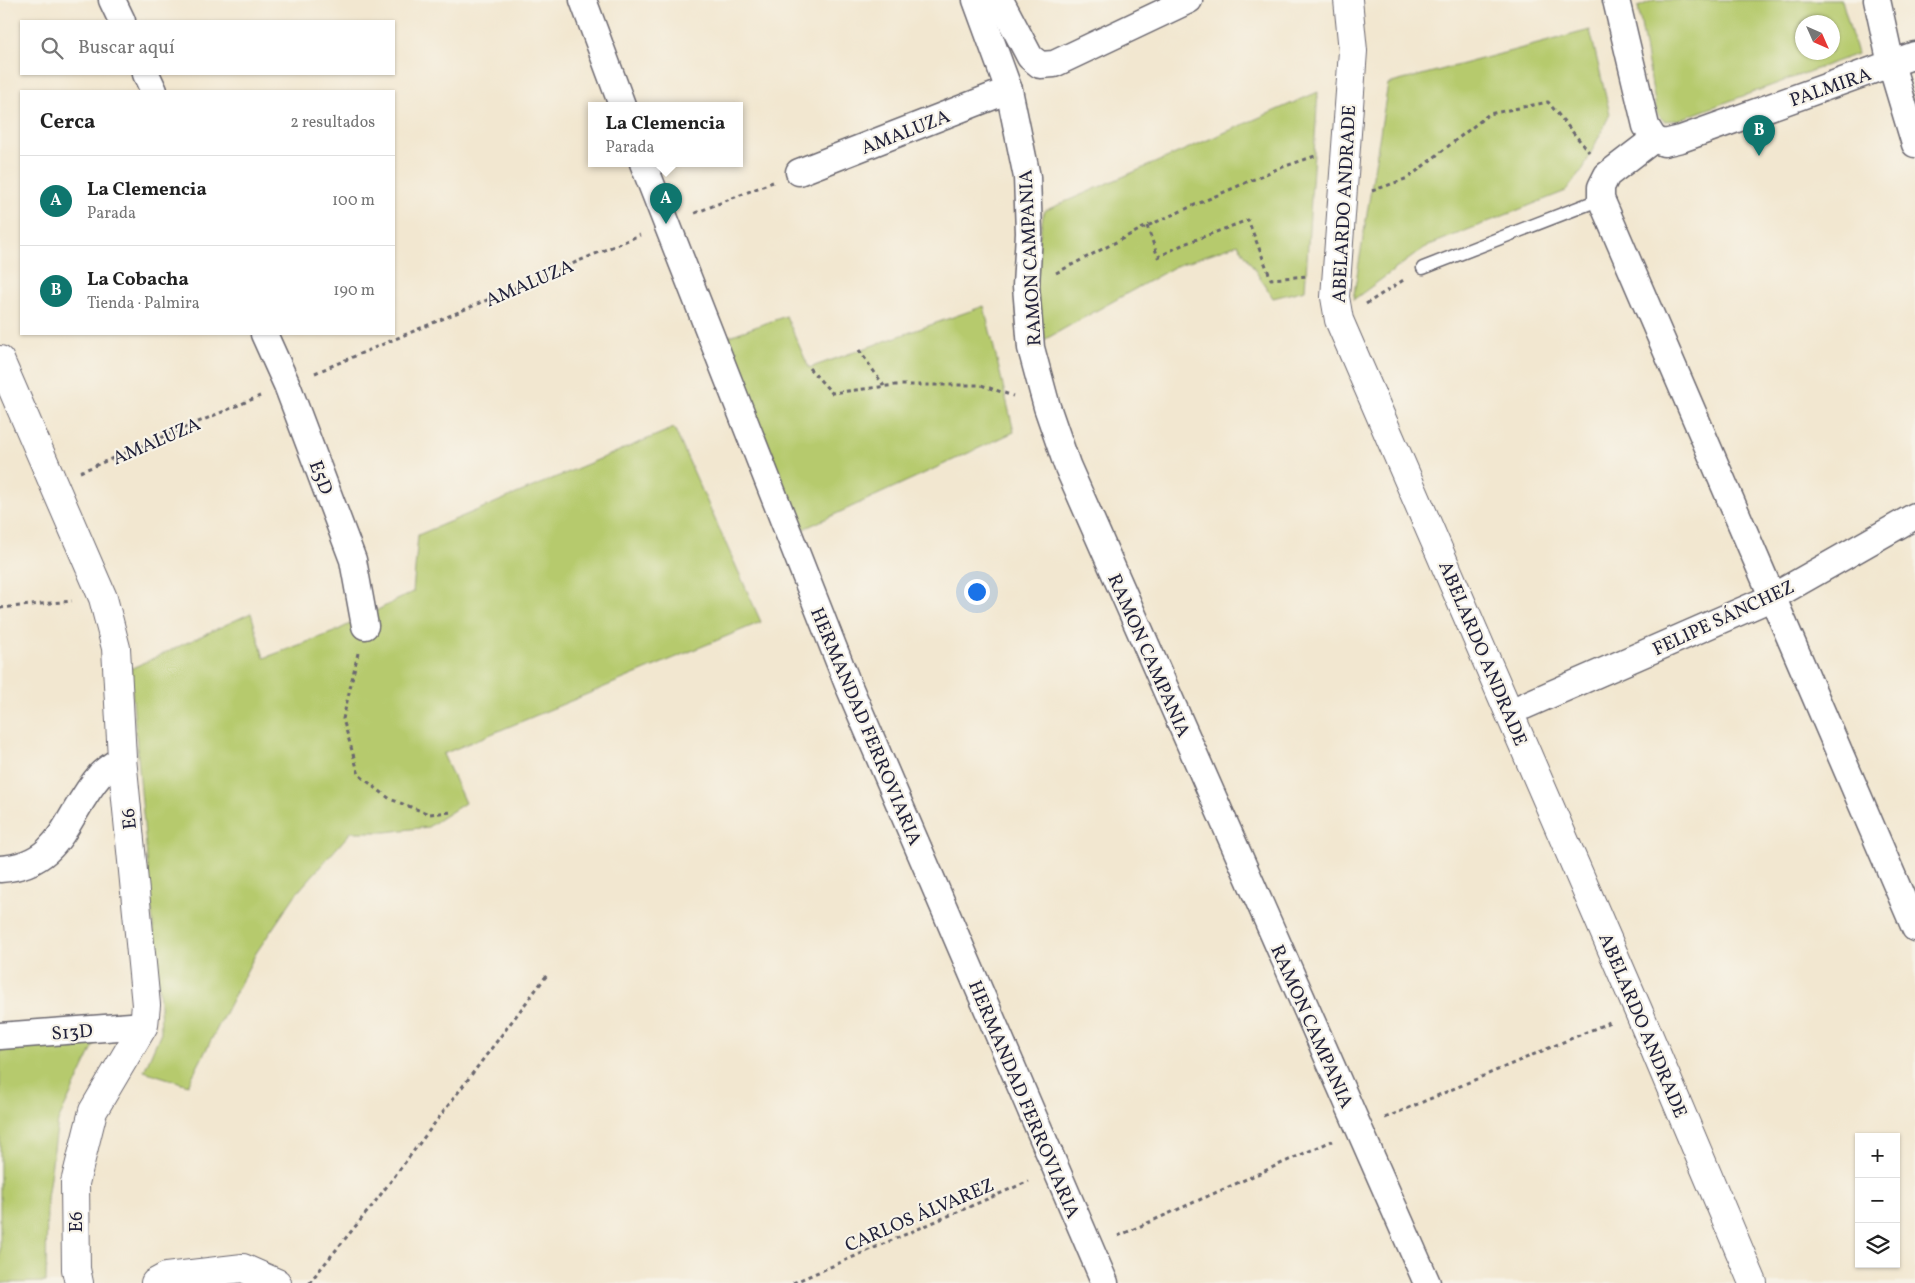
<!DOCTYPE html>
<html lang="es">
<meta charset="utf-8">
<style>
:root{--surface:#fff;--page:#f2f2f2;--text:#222;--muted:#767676;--line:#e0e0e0;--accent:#0f766e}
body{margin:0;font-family:Vollkorn,serif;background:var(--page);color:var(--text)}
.controls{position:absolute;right:15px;bottom:15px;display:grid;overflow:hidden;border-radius:0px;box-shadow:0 1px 4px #0004}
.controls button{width:45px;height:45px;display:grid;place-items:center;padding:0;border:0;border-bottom:1px solid var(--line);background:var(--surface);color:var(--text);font:25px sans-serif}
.compass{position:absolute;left:1795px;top:15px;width:45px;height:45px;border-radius:50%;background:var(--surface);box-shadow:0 1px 4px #0004;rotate:135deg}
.you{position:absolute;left:976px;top:591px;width:18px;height:18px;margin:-12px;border:4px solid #fff;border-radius:50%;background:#1a73e8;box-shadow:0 0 0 8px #1a73e833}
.badge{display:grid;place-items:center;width:32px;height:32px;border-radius:50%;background:var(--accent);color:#fff;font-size:16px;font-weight:700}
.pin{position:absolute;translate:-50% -41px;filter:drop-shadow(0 1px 2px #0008)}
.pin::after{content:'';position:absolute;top:26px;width:18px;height:15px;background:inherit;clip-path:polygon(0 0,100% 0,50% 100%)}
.popup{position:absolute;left:588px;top:102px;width:155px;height:65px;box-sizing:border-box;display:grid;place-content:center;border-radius:0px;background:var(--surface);filter:drop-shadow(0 1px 4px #0005);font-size:16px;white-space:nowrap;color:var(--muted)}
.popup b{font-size:19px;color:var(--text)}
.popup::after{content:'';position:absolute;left:50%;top:100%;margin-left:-10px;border:10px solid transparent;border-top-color:var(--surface)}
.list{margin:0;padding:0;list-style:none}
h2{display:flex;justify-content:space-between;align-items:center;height:65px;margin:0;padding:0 20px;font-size:21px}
h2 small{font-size:16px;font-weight:400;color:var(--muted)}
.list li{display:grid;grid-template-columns:32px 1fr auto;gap:15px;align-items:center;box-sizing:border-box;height:90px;padding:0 20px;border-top:1px solid var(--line)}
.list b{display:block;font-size:19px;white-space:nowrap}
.list p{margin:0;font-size:16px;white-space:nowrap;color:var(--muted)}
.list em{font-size:16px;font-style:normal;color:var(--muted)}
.icon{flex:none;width:28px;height:28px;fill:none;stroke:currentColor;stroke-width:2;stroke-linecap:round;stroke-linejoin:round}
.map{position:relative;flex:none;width:1915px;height:1283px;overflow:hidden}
.search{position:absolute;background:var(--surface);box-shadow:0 1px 4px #0004;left:20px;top:20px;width:375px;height:55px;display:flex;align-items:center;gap:12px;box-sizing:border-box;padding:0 18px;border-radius:0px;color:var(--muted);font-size:19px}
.panel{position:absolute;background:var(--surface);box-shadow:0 1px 4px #0004;left:20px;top:90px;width:375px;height:245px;border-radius:0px}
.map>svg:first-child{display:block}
.green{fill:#b6ca6d;stroke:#6c7654;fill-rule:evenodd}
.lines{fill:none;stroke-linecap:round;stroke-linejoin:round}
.service-casing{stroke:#6b676f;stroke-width:15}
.minor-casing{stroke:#6b676f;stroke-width:29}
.tertiary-casing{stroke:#6b676f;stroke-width:30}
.path{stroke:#6b676f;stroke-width:3;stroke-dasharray:4 4;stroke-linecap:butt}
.service{stroke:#fff;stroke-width:12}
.minor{stroke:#fff;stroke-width:26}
.tertiary{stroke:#fff;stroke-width:28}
.labels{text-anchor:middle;stroke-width:4.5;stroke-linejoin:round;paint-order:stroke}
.street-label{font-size:19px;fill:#22223b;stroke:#f7f3e8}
</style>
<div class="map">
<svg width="1915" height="1283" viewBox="0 0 1915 1283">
<rect width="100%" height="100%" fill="#f7f3e8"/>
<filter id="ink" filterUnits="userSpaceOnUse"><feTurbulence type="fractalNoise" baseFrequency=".02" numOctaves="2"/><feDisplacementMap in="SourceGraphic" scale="10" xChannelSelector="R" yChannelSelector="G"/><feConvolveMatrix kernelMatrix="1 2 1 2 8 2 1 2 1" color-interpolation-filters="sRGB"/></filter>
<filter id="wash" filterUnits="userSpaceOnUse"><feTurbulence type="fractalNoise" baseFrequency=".0096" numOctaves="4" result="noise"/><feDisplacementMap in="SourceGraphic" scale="20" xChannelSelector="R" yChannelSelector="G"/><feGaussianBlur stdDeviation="1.12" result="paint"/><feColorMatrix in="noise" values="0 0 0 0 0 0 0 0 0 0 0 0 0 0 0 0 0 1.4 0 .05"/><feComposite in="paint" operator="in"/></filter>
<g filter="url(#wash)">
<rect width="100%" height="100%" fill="#f2e7d0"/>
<g class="green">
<path d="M1654,0h188l15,54 -179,66 -14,1 -7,-7 -19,-107zM1832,22v30h-30v-30z"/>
<polygon points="1590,30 1610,114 1583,169 1566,191 1427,246 1353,300 1388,84"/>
<path d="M1318,92l-13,198 -32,8 -35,-54 -62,22 -132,74c-12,-44 -9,-84 0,-129z"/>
<polygon points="984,306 1014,432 799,531 721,339 786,316 809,368"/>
<polygon points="674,428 761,622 443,754 465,803 428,827 386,832 351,832 296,894 256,953 188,1085 144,1071 161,1032 160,1002 130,669 251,613 264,658 334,632 413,592 418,535"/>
<polygon points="98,1037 58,1121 47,1198 46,1282 0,1283 0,1045"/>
</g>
</g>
<g filter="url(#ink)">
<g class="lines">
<defs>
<polyline id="service" points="1423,268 1601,199"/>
<g id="minor">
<polyline points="112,0 122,21"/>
<polyline points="583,0 622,105"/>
<polyline points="976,0 1009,90 1027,177 1029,233 1026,286 1031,348 1047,407 1067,465 1427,1283"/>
<polyline points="1000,0 1030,57 1040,65 1054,64 1189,0"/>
<polyline points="1616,0 1646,126 1654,139"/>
<polyline points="1877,0 1891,64 1915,144"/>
<polyline points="1915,55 1681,139 1664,143 1654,139 1607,175 1601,187 1601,199 1915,928"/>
<polyline points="146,74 154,91"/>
<polyline points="643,163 847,682 1105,1283"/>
<polyline points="799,172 1009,90"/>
<polyline points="264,334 287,385 353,560 365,626"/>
<polyline points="1524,706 1771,598 1915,516"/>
<path d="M0,869c63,-4 65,-54 100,-94 6,-6 15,-11 22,-17"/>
<polyline points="0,1036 144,1025"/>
</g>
<g id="tertiary">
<polyline points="1348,0 1353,51 1335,297 1339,320 1638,1010 1753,1283"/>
<polyline points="0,360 103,598 116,648 122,758 146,1005 144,1025 93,1111 75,1183 76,1269 79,1283"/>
<polyline points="155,1283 166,1277 243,1268 277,1283"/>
</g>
</defs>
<use href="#service" class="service-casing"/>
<use href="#minor" class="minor-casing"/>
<use href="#tertiary" class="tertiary-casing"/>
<g class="path">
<polyline points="1372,191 1408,178 1489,114 1548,102 1589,152"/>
<polyline points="695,213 773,182"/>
<polyline points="1147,226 1158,257 1184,244 1248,220 1271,279 1308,276"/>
<polyline points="1056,273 1147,226 1277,169 1315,156"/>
<polyline points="1366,304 1405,279"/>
<polyline points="859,350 884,386"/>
<polyline points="809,368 832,393 895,385 981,385 1013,396"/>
<polyline points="315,373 640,235"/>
<polyline points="80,472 260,396"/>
<polyline points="0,608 72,601"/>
<polyline points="358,653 343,719 359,775 390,799 429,814 452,812"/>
<polyline points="1385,1118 1610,1022"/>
<polyline points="1118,1236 1332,1141"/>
<polyline points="309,1283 372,1206 547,975"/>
<polyline points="793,1283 1029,1181"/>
</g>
<use href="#service" class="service"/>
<use href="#minor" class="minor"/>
<use href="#tertiary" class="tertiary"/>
</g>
</g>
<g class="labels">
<g class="street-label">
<text transform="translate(1830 86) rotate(-19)" y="7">PALMIRA</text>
<text transform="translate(905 131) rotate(-21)" y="7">AMALUZA</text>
<text transform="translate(1343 204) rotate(-87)" y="7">ABELARDO ANDRADE</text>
<text transform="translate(1029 258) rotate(-93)" y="7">RAMON CAMPANIA</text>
<text transform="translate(529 282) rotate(-23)" y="7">AMALUZA</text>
<text transform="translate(156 440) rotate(-23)" y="7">AMALUZA</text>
<text transform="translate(322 477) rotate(69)" y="7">E5D</text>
<text transform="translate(1723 617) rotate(-25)" y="7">FELIPE SÁNCHEZ</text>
<text transform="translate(1484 653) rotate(67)" y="7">ABELARDO ANDRADE</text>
<text transform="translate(1150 655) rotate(66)" y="7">RAMON CAMPANIA</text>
<text transform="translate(867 726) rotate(67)" y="7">HERMANDAD FERROVIARIA</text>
<text transform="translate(128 819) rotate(-96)" y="7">E6</text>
<text transform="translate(1644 1025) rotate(67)" y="7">ABELARDO ANDRADE</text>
<text transform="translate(1313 1026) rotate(66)" y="7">RAMON CAMPANIA</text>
<text transform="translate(72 1031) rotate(-4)" y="7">S13D</text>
<text transform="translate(1025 1099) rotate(67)" y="7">HERMANDAD FERROVIARIA</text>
<text transform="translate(919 1214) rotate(-23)" y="7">CARLOS ÁLVAREZ</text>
<text transform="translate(75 1222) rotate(-90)" y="7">E6</text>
</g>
</g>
</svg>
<div class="controls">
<button>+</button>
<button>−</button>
<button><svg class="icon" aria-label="layers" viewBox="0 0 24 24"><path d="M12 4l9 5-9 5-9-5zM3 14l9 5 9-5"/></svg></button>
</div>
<svg class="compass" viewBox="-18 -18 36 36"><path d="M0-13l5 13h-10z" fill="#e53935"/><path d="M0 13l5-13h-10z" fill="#767676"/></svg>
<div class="you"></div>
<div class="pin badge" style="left:666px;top:224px">A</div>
<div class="popup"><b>La Clemencia</b>Parada</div>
<div class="pin badge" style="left:1759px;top:156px">B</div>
<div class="search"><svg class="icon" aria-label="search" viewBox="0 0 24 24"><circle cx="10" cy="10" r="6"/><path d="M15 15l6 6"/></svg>Buscar aquí</div>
<section class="panel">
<h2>Cerca<small>2 resultados</small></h2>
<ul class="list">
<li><span class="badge">A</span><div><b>La Clemencia</b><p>Parada</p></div><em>100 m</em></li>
<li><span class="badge">B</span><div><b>La Cobacha</b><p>Tienda · Palmira</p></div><em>190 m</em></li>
</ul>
</section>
</div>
